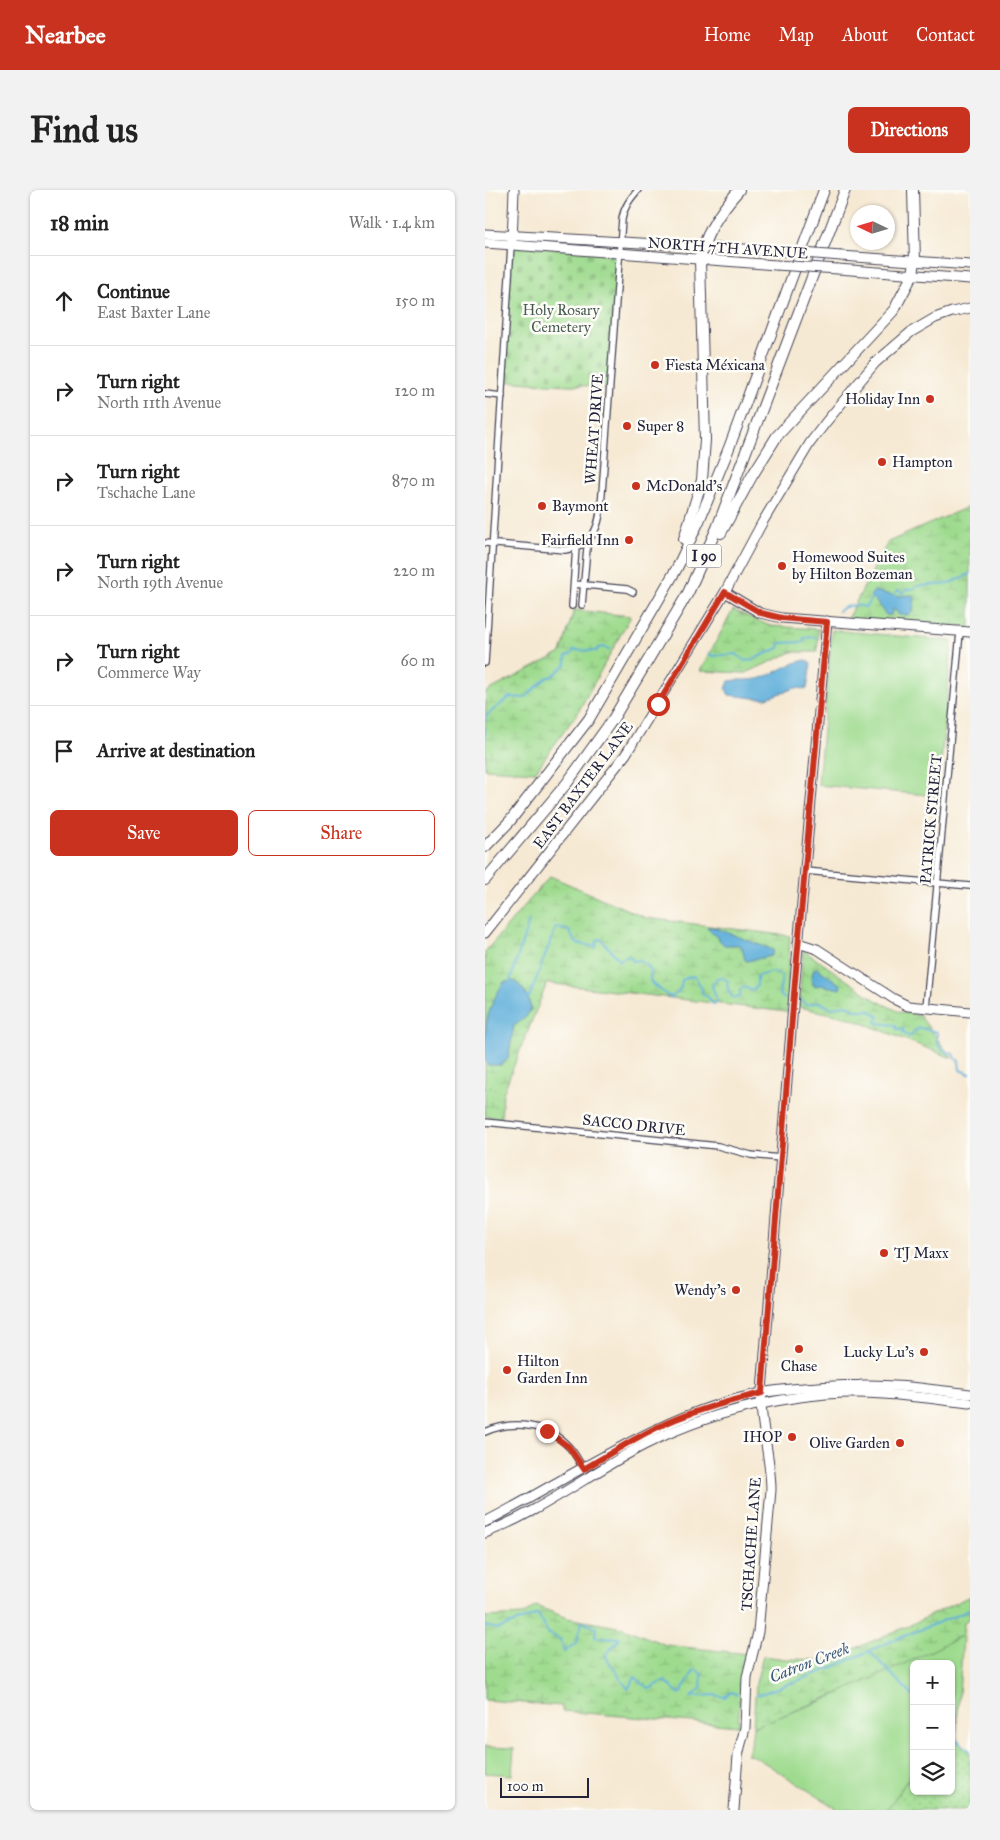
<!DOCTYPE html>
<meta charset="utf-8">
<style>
:root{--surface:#fff;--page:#f2f2f2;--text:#222;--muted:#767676;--line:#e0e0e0;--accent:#c8321e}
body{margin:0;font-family:"IM FELL Great Primer",serif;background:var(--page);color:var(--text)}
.controls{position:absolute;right:15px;bottom:15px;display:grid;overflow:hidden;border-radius:8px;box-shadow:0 1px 4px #0004}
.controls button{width:45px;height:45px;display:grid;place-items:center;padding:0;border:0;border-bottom:1px solid var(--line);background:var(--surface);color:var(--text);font:25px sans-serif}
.compass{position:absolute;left:365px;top:15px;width:45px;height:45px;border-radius:50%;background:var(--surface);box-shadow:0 1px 4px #0004;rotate:274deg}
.scale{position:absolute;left:15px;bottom:12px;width:89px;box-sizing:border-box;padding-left:5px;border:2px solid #22223b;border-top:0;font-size:14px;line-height:18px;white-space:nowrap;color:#22223b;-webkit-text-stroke:4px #fdfcf7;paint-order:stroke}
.stop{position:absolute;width:15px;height:15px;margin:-11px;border:4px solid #c8321e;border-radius:50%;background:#fff}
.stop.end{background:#c8321e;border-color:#fff;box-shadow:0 1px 5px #0008}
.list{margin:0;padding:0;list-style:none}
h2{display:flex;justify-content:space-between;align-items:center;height:65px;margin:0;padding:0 20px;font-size:21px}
h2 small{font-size:16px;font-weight:400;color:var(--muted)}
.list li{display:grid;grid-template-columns:32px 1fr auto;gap:15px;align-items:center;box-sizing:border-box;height:90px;padding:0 20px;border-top:1px solid var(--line)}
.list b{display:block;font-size:19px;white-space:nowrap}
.list p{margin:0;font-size:16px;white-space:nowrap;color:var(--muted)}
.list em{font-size:16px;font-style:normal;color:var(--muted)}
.actions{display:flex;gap:10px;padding:15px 20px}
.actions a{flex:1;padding:11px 0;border:1px solid var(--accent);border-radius:8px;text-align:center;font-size:18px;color:var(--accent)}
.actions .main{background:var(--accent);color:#fff}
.icon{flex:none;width:28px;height:28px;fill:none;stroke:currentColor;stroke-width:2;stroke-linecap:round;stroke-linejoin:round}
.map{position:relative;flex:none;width:485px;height:1620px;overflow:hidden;border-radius:8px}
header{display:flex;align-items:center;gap:30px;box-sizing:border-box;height:70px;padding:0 25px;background:var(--accent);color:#fff}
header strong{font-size:24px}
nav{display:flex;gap:28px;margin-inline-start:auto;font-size:18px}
.intro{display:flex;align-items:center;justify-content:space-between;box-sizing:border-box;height:120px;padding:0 30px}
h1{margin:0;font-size:35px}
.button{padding:12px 22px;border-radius:8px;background:var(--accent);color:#fff;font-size:18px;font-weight:700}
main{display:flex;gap:30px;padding:0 30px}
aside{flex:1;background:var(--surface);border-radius:8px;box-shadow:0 1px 4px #0004}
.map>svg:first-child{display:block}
.grass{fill:#9fdb8f;stroke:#607e65}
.wetland{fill:url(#wetland-marsh);stroke:#607e65}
.cemetery{fill:url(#cemetery-stones);stroke:#607e65}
.park{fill:url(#park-dots);stroke:#607e65}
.water{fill:#5fafda;stroke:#40688a}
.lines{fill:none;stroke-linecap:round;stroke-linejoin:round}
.stream{stroke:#5fafda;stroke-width:2}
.street-casing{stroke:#424052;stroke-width:8}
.secondary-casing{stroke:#424052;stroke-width:11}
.primary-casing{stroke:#424052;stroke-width:11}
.highway-casing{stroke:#424052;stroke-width:12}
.street{stroke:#fff;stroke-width:5.5}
.secondary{stroke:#fff;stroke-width:9}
.primary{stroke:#fff;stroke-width:9}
.highway{stroke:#fff;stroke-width:10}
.primary-bridge-casing{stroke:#424052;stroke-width:11;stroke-linecap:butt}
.primary-bridge{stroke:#fff;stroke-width:9}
.route{stroke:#c8321e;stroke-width:6}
.poi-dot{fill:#c8321e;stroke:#fdfcf7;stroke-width:2}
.labels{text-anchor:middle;stroke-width:5;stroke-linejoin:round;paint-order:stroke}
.shield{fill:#fdfcf7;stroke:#646373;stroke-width:1}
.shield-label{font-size:14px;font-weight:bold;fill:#22223b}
.street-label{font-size:15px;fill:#22223b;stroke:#fdfcf7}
.park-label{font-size:15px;fill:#485a54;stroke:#fdfcf7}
.poi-label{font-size:15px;fill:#22223b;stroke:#fdfcf7;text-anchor:start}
.water-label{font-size:16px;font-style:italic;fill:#3a5a7b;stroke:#fdfcf7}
</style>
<header>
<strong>Nearbee</strong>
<nav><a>Home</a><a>Map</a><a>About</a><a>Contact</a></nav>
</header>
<div class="intro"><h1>Find us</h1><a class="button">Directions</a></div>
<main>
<aside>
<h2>18 min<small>Walk · 1.4 km</small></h2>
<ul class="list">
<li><svg class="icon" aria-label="ahead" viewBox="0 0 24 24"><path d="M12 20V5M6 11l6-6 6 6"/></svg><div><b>Continue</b><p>East Baxter Lane</p></div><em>150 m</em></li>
<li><svg class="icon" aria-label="right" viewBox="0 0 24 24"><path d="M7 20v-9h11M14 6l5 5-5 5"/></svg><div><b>Turn right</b><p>North 11th Avenue</p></div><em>120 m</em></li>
<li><svg class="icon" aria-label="right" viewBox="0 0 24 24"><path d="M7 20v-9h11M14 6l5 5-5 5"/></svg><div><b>Turn right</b><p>Tschache Lane</p></div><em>870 m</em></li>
<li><svg class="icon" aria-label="right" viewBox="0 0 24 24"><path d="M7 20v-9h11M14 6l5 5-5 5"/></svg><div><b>Turn right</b><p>North 19th Avenue</p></div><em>220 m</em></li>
<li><svg class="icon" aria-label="right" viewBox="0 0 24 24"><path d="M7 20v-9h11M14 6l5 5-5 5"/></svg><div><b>Turn right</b><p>Commerce Way</p></div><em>60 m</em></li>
<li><svg class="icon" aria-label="arrive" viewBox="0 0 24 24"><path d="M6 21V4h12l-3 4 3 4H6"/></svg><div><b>Arrive at destination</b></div></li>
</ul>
<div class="actions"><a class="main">Save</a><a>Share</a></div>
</aside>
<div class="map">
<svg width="485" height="1620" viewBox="0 0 485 1620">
<defs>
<pattern id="wetland-marsh" width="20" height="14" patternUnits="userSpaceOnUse" patternTransform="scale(1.25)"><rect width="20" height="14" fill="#9fdb8f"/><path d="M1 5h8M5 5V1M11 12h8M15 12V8" fill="none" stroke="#89bc7c"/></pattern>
<pattern id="cemetery-stones" width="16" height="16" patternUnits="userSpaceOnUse" patternTransform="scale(1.25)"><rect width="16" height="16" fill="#9fdb8f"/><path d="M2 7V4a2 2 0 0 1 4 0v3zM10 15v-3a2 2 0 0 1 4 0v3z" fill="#89bc7c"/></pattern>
<pattern id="park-dots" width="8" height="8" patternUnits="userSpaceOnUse" patternTransform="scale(1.25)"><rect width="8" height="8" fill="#9fdb8f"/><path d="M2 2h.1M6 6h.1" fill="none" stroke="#89bc7c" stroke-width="1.8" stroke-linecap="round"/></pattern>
</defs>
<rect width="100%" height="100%" fill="#fdfcf7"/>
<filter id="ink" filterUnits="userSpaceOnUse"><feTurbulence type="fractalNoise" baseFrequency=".02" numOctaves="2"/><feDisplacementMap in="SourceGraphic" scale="10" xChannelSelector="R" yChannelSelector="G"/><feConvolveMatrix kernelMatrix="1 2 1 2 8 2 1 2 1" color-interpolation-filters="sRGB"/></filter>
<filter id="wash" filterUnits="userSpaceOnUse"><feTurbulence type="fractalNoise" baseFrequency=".0096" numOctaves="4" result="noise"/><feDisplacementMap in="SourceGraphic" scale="20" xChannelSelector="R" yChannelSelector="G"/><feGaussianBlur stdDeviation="1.12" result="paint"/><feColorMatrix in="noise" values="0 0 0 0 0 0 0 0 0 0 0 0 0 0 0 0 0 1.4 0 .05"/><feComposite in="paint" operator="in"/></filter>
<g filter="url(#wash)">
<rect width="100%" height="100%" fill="#f6e9d3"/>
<g class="grass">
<polygon points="347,440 467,451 453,606 333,595"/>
<polygon points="478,1445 471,1551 466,1545 466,1474 429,1474 429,1580 402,1620 354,1620 269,1566 262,1565 266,1555 268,1537 339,1510"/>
<polygon points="0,1557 29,1558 27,1585 0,1583"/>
</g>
<g class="wetland">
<polygon points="485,316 485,437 362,429 403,352"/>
<polygon points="89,420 146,426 93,522 50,582 0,579 1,502 76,463"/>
<polygon points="248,420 285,436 334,439 332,462 307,462 261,483 215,481"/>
<polygon points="65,686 161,728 305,746 302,822 62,793 18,903 16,928 0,926 0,762"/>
<polygon points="318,760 392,811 415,822 434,825 467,868 365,828 314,817"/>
<path d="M485,1406v22l-6,4 -1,13c-68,35 -138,65 -210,92l3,-44 7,-27 23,3 42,1 80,-34z"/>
<polygon points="51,1416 82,1428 138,1438 181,1455 263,1464 257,1489 253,1536 77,1521 77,1516 0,1510 0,1427 38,1425"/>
</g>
<path class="cemetery" d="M26,55l108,9 -9,133c-36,-2 -72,-3 -107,-6z"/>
<polygon class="park" points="466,1545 485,1561 485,1620 402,1620 429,1580 429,1601 466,1601"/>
<g class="water">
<path d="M389,401l22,5 17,-1 2,3 -2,13 -5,4h-9l-4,-5 -2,-1 -2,6h-5c-6,-7 -9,-14 -16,-19z"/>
<path d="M321,470l5,4 -4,25 -12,-1 -28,10h-13l-25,-3 -3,-6 3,-8c11,-2 22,0 32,-3 16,-5 28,-15 45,-18z"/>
<polygon points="222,737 228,737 288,760 288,763 286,766 262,771 260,770 257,757 254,755 239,755"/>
<polygon points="332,778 356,795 355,799 336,795 329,796 326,789 329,779"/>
<path d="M29,791c11,8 14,14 17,28l-5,8 -12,9 -6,33 -7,6h-13l-3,-5c0,-34 0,-49 19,-78z"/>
</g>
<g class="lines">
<g class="stream">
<polyline points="409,406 411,406 410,403 413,400 417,403 420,402 422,399 428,399 432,396 463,394 485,384"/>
<path d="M353,421c8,-6 18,-7 28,-4l6,-10"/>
<polyline points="224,463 227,466 251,464 260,471 267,470 294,458 295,453 319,452 319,448 331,447"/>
<polyline points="0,531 2,525 25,507 40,508 61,488 68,486 81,474 81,467 88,463 88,460 112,461 113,458 118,457 124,459"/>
<polyline points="0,538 0,551"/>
<polyline points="26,792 25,791 44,731"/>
<path d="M43,807l1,1 27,-71 13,4 7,12 20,4 1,-7 4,-1 19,22 5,-4 4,-1 4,5 6,-1 8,5 4,6 -1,9 2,4c8,3 11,11 20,13 7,-5 10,-8 10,-17l10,-4 4,2 5,9 2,8 4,1 6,8h3l1,-4 -5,-14 5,-8 4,-1 7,4c-2,7 0,12 6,17l6,-1v-7l3,-3 8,3 6,-4v-10l16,-4 9,5 -3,17 6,5"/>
<polyline points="317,810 321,815 334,812 346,818 361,815 367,817 369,820 384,820 394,827 391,831 392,833 410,835 412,839 418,839 418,843 423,846 426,846 429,841 435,838 452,842 452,854 460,861 468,864 470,868 474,871 475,880 485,884"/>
<polyline points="0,1436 13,1439 53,1424 63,1443 76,1450 79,1462 91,1453 97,1432 111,1438 110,1447 135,1448 120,1466 143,1499 150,1487 164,1499 179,1491 195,1504 210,1479 217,1484 216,1499 206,1507 229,1505 240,1507 246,1502 252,1504"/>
<polyline points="385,1462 429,1507"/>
<polyline points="273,1505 344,1479 409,1450 485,1420"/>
<polyline points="466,1545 485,1561"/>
</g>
</g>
</g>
<g filter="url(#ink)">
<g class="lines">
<defs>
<g id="street">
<polyline points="0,204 17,206"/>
<path d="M0,353l80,7c33,-6 35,-28 37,-57l20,-274c2,-12 8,-20 16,-29"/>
<polyline points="89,394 142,399 148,402"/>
<polyline points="97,415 102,358"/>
<polyline points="87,416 91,357"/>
<polyline points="0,473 26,55"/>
<polyline points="320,681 485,696"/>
<polyline points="441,818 475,442"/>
<polyline points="0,932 233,956 266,965 295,968"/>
<path d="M0,1242c28,-12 62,-9 84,15 6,6 10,15 15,23"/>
</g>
<g id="secondary">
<polyline points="27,52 29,0"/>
<polyline points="240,402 275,423 297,428 485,442"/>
<polyline points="0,743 141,564 240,402 277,333 325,253 341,232 390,173 426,142 450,128 467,122 485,118"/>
<polyline points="313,753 332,759 409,809 423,816 485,822"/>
<path d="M249,1620l4,-55 7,-27 2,-51 11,-45 13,-142c0,-29 -9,-58 -10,-87l34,-422 32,-360"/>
</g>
<g id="primary">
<polyline points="0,44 292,61"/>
<polyline points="0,53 291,75"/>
<polyline points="356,66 485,75"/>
<polyline points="353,79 485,89"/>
<path d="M0,1332c90,-46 176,-109 277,-129 14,-3 28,-4 42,-5 18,-1 37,-3 56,-3 37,-1 74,5 110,9"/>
<path d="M0,1343c57,-22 105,-60 159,-88 57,-29 119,-45 182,-51 48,-4 97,4 144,9"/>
</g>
<g id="highway">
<polyline points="236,343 267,286 292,246 409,120 428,84 430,71 428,0"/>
<path d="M199,349l18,-59 3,-40 -5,-180c4,-25 22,-51 39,-70"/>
<polyline points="0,657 25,631 104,529 192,378 214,331 244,258 339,0"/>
<polyline points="0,690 82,593 128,529 203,403 232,338 360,0"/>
</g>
</defs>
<use href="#street" class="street-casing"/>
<use href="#secondary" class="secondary-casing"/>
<use href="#primary" class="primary-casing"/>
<use href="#highway" class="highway-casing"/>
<use href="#street" class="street"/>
<use href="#secondary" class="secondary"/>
<use href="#primary" class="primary"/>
<use href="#highway" class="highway"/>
<defs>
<g id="primary-bridge">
<polyline points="292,61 356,66"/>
<polyline points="291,75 353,79"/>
</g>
</defs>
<use href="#primary-bridge" class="primary-bridge-casing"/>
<use href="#primary-bridge" class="primary-bridge"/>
</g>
</g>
<g class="lines" filter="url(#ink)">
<path class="route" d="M62,1241l22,16 15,22c30,-18 60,-37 92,-50 28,-11 57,-19 86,-26l33,-412 32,-359 -45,-4 -21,-5 -36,-21 -67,112"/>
</g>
<g class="poi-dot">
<circle cx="170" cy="175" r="5"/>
<circle cx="445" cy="209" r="5"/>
<circle cx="142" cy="236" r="5"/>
<circle cx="397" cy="272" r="5"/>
<circle cx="151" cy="296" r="5"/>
<circle cx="57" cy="316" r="5"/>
<circle cx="144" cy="350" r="5"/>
<circle cx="297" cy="376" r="5"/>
<circle cx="399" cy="1063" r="5"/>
<circle cx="251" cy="1100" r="5"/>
<circle cx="314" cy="1159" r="5"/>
<circle cx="439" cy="1162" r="5"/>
<circle cx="22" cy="1180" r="5"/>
<circle cx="307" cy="1247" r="5"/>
<circle cx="415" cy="1253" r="5"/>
</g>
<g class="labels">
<rect class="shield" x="201.5" y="354.5" width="35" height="23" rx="4"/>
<g class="shield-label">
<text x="219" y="371">I 90</text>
</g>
<g class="street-label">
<text transform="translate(243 58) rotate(4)" y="5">NORTH 7TH AVENUE</text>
<text transform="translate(109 239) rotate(-86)" y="5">WHEAT DRIVE</text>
<text transform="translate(98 595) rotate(-53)" y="5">EAST BAXTER LANE</text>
<text transform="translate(446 629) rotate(-85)" y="5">PATRICK STREET</text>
<text transform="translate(149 935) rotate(6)" y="5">SACCO DRIVE</text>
<text transform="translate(266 1354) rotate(-86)" y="5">TSCHACHE LANE</text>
</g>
<g class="park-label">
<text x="76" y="125">Holy Rosary<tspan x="76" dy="17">Cemetery</tspan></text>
</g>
<g class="poi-label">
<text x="180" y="180">Fiesta Méxicana</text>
<text x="435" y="214" text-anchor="end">Holiday Inn</text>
<text x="152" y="241">Super 8</text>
<text x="407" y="277">Hampton</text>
<text x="161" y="301">McDonald's</text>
<text x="67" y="321">Baymont</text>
<text x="134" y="355" text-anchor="end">Fairfield Inn</text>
<text x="307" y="372">Homewood Suites<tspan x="307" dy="17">by Hilton Bozeman</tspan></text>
<text x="409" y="1068">TJ Maxx</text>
<text x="241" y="1105" text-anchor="end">Wendy's</text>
<text x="429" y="1167" text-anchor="end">Lucky Lu's</text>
<text x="32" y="1176">Hilton<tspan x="32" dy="17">Garden Inn</tspan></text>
<text x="314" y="1181" text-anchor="middle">Chase</text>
<text x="297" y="1252" text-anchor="end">IHOP</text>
<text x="405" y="1258" text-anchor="end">Olive Garden</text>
</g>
<g class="water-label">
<text transform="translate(324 1472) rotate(-21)" y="6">Catron Creek</text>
</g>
</g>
</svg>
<div class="controls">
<button>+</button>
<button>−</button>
<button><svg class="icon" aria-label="layers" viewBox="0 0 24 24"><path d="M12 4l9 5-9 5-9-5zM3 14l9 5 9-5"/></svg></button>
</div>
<svg class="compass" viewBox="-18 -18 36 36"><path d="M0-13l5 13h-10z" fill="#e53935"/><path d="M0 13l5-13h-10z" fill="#767676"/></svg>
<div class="scale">100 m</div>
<div class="stop" style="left:173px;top:514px"></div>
<div class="stop end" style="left:62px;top:1241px"></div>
</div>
</main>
